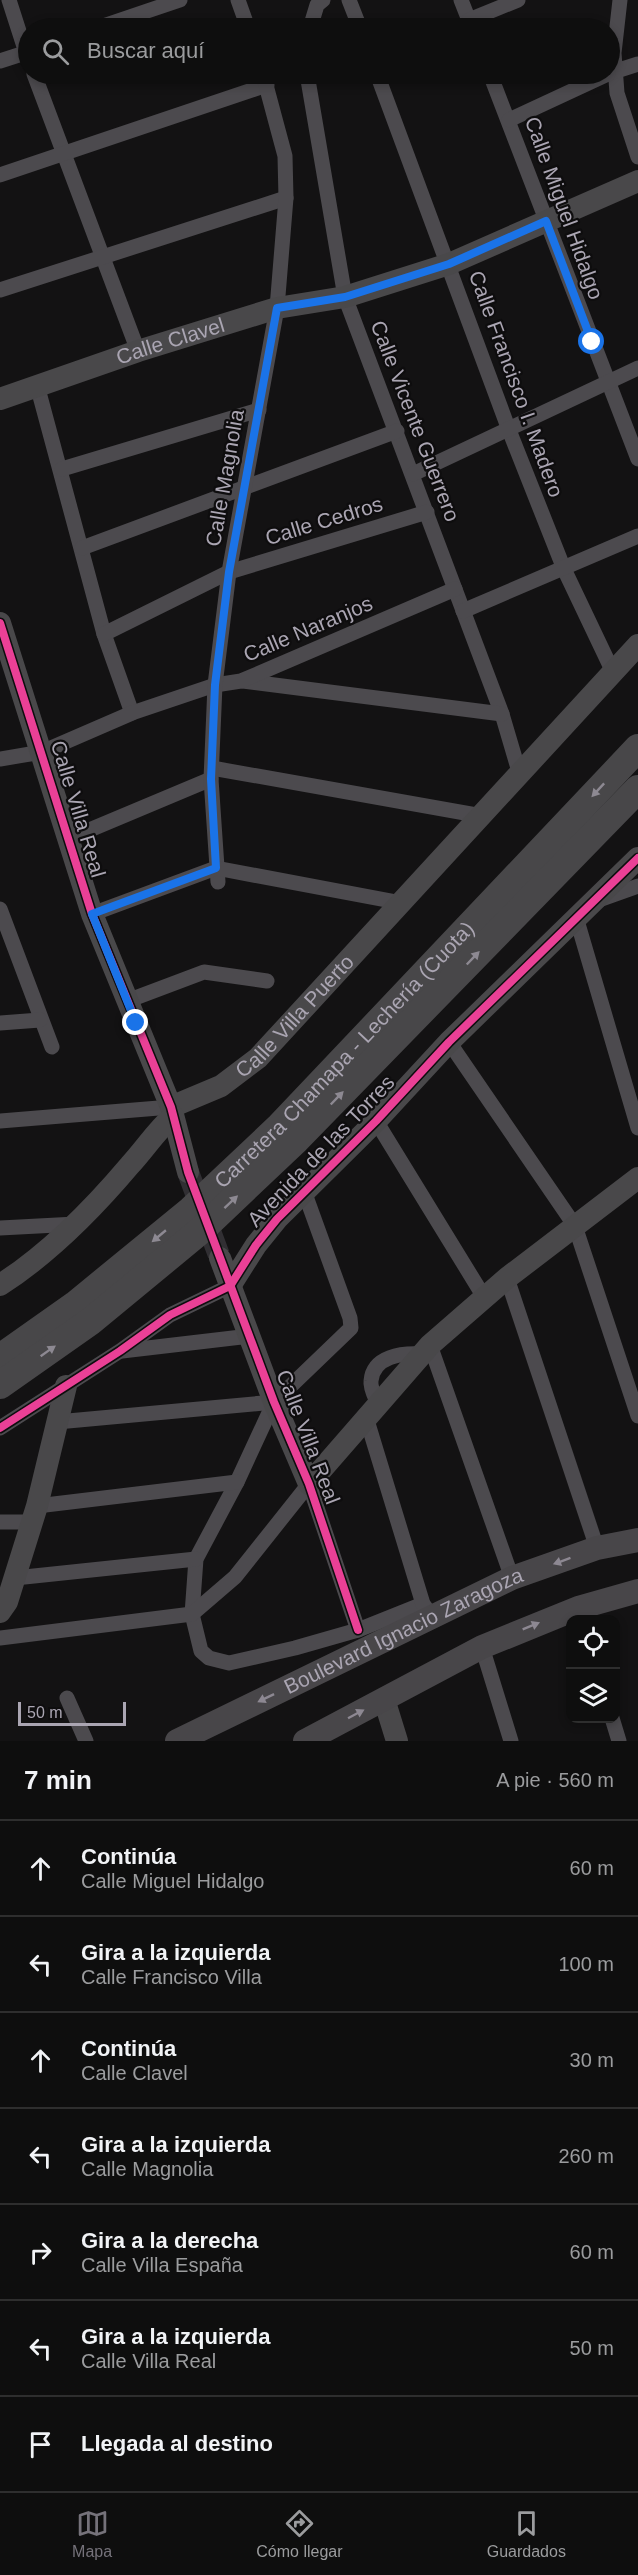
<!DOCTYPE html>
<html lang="es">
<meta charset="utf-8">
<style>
:root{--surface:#0e0e0e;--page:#1c1c1c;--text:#f1f3f6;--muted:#9b9c9e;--line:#2e2e2e;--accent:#75727a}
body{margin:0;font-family:Arial,sans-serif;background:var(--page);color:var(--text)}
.controls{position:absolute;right:18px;bottom:18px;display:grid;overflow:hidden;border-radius:12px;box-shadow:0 3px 9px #0003}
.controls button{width:54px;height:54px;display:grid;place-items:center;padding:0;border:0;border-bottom:2px solid var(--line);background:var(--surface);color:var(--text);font:30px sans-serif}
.scale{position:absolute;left:18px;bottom:15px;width:108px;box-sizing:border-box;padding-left:6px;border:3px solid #aaa5b2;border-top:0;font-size:16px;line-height:21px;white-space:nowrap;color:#aaa5b2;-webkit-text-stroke:4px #0e0d0e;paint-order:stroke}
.stop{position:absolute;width:18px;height:18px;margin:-14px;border:4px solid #1a73e8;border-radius:50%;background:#fff}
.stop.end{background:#1a73e8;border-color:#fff;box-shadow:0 2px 6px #0008}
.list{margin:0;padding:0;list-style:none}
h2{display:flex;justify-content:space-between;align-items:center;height:78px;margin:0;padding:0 24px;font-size:26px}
h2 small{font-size:20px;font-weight:400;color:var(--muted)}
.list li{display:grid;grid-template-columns:39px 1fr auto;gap:18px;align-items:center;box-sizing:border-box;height:96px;padding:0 24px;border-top:2px solid var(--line)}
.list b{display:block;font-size:22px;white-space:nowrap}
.list p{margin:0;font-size:20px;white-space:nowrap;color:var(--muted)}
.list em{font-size:20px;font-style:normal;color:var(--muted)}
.icon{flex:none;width:33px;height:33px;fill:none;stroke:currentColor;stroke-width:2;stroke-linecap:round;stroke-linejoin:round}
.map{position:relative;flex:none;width:638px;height:1741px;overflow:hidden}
.search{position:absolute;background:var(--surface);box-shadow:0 3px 9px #0003;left:18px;right:18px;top:18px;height:66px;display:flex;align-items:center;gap:15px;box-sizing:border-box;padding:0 21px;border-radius:33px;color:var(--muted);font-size:22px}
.sheet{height:750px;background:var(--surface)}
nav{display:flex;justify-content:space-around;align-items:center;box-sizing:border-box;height:84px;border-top:2px solid var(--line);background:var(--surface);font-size:16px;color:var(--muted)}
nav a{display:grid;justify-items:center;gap:3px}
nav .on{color:var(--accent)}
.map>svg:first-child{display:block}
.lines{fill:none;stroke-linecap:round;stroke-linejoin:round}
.secondary-tunnel{stroke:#312f33;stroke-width:22;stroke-dasharray:22 11;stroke-linecap:butt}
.street{stroke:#4c4a4e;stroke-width:15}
.secondary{stroke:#49484a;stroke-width:22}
.primary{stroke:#484649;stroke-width:24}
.highway{stroke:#484749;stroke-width:28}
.cycleway-casing{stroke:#0e0d0e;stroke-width:11}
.cycleway{stroke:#ea4096;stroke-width:8}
.oneway{fill:#8d8992}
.oneway2{fill:#8d8892}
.route{stroke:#1a73e8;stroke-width:8}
.labels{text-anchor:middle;stroke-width:4.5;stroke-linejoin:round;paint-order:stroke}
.street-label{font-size:21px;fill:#aaa5b2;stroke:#0e0d0e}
</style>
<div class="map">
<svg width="638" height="1741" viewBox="0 0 638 1741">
<rect width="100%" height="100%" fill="#131213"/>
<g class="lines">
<polyline class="secondary-tunnel" points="188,1172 220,1258"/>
<g class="street">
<polyline points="9,0 28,59"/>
<polyline points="238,0 248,28"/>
<polyline points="349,0 360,28"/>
<polyline points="461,0 472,28"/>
<polyline points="620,0 614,53 617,93 638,157"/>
<polyline points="469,20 518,0"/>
<polyline points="97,28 180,0"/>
<polyline points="310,28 317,5 323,0"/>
<polyline points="0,61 28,52"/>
<polyline points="610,73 638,64"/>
<polyline points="34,74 138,351"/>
<polyline points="307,74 345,297 502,714 520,775"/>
<polyline points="377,74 509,430 564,569 613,672"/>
<polyline points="490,74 638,459"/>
<polyline points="509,120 608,74"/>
<polyline points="0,175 267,85"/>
<polyline points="0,290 286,198"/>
<polyline points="37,385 104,634 132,713"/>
<polyline points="62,469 259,410"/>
<polyline points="413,474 638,368"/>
<polyline points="82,548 397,431"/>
<polyline points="463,611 638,536"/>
<polyline points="104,634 229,572 427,512"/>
<polyline points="243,681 502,714"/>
<polyline points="0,759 42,752 132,713 215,685 241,681 455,589"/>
<polyline points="212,768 482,816"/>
<polyline points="68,839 211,779"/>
<polyline points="218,882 211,779 215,685 229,572 277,308 286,198 285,156 263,74"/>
<polyline points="599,900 638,886"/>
<polyline points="0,909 52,1047"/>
<polyline points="92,914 216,868 402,903"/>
<polyline points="576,917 638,1128"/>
<polyline points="127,1001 204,972 267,981"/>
<polyline points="0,1023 40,1020"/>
<polyline points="449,1042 575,1226 638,1416"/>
<polyline points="0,1121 171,1107"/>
<polyline points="376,1121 484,1297"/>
<polyline points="0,1228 76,1224"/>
<polyline points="507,1278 597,1548"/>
<polyline points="430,1345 512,1578"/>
<polyline points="122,1351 250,1336"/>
<polyline points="274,1402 237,1482 196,1559 192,1614 201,1651 209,1658 229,1663 295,1648 358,1630 423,1604"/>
<path d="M378,1404c-3,-7 -8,-16 -7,-23 2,-25 31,-28 50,-27"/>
<polyline points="366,1417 423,1604 429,1612"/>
<polyline points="57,1422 274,1402 351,1328 350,1318 304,1191"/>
<polyline points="0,1428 120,1351 170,1315 230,1286"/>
<polyline points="309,1484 358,1630"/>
<polyline points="37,1506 237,1482"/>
<polyline points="1,1522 32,1522"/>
<polyline points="15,1578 196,1559"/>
<polyline points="0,1638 192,1614 235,1577 309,1484"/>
<polyline points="482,1647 511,1741"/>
<polyline points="67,1698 86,1741"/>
<polyline points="612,1718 619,1741"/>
</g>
<g class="secondary">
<path id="s1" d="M0,399l138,-48 139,-43 68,-11 104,-33 189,-83"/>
<polyline points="0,623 92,914 171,1107 188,1172"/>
<path id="s2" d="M171,1107l50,-21 37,-28 380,-413"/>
<polyline points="220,1258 274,1402 309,1484 430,1345 507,1278 638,1178"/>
<path d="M0,1285c50,-32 92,-75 130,-120 15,-16 26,-34 43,-49"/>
<polyline points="230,1286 256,1245 277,1219 376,1121 449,1042 638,858"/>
<polyline points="0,1612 7,1602 37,1506 66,1386"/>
<polyline points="384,1699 397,1741"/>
</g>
<g class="primary">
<path id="s3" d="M177,1741l335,-163 85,-30 41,-8"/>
<polyline points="305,1741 482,1647 578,1608 638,1591"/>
</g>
<g class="highway">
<path id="s4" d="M0,1358l75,-53 116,-95 89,-84 358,-378"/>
<polyline points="0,1385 91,1321 200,1231 296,1140 638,789"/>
</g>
<defs>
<g id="cycleway">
<polyline points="0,623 92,914 171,1107 188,1172 274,1402 309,1484 358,1630"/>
<polyline points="0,1428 120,1351 170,1315 230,1286 256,1245 277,1219 376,1121 449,1042 638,858"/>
</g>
</defs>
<use href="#cycleway" class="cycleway-casing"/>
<use href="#cycleway" class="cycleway"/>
</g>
<defs><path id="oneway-solid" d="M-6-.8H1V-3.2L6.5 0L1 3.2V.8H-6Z" transform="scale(1.5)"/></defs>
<g class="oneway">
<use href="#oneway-solid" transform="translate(598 790) rotate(133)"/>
<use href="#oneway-solid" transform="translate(473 958) rotate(-46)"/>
<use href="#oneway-solid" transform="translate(337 1098) rotate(-46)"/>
<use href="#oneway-solid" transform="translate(231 1202) rotate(-43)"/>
<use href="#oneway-solid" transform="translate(159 1236) rotate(140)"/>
<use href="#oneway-solid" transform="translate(48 1351) rotate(-35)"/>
</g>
<g class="oneway2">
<use href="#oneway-solid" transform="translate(562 1561) rotate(160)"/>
<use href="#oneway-solid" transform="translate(531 1626) rotate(-22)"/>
<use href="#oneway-solid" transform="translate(266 1698) rotate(154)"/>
<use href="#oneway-solid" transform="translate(356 1714) rotate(-28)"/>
</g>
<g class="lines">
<polyline class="route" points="136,1023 92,914 216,868 211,779 215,685 229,572 277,308 345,297 449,264 546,221 592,342"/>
</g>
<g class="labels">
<g class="street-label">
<text transform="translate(564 208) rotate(70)" y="7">Calle Miguel Hidalgo</text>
<text dy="7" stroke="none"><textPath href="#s1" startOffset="180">Calle Clavel</textPath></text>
<text transform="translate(516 384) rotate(70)" y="7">Calle Francisco I. Madero</text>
<text transform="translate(415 421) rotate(69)" y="7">Calle Vicente Guerrero</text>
<text transform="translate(225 478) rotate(-80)" y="7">Calle Magnolia</text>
<text transform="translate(324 521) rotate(-17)" y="7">Calle Cedros</text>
<text transform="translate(308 629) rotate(-23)" y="7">Calle Naranjos</text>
<text transform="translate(78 809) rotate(73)" y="7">Calle Villa Real</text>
<text dy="7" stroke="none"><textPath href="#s2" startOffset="156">Calle Villa Puerto</textPath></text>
<text dy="7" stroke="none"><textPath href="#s4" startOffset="460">Carretera Chamapa - Lechería (Cuota)</textPath></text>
<text transform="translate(321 1151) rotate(-46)" y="7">Avenida de las Torres</text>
<text transform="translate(308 1437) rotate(69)" y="7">Calle Villa Real</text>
<text dy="7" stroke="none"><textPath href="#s3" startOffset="252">Boulevard Ignacio Zaragoza</textPath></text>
</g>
</g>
</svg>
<div class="controls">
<button><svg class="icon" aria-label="locate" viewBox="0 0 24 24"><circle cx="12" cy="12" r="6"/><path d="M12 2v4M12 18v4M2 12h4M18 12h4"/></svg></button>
<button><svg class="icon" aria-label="layers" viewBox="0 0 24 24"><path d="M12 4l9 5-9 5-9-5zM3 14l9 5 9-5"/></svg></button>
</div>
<div class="scale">50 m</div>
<div class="stop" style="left:592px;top:342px"></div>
<div class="stop end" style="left:136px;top:1023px"></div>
<div class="search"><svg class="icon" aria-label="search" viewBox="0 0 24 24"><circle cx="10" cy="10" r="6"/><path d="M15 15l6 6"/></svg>Buscar aquí</div>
</div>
<section class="sheet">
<h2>7 min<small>A pie · 560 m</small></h2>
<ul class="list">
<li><svg class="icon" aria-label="ahead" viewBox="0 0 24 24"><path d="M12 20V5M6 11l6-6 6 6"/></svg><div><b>Continúa</b><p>Calle Miguel Hidalgo</p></div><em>60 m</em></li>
<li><svg class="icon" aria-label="left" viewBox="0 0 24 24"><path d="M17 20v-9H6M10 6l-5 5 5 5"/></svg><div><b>Gira a la izquierda</b><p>Calle Francisco Villa</p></div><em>100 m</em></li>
<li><svg class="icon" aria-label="ahead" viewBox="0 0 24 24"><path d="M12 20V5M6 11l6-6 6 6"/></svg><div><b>Continúa</b><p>Calle Clavel</p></div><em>30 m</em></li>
<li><svg class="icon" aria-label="left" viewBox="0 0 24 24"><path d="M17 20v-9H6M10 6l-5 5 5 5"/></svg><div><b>Gira a la izquierda</b><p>Calle Magnolia</p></div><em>260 m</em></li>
<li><svg class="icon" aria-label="right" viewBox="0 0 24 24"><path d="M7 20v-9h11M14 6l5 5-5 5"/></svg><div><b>Gira a la derecha</b><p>Calle Villa España</p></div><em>60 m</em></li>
<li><svg class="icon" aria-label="left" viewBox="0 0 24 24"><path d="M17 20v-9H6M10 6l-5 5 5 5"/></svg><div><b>Gira a la izquierda</b><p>Calle Villa Real</p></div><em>50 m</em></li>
<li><svg class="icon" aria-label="arrive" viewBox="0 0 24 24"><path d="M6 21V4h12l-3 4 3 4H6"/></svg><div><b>Llegada al destino</b></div></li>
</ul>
</section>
<nav>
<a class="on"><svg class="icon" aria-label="map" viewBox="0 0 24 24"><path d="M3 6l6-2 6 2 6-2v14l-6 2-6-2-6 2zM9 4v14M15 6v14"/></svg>Mapa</a>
<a><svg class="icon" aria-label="directions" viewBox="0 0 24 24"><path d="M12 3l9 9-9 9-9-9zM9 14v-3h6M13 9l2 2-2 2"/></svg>Cómo llegar</a>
<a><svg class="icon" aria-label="saved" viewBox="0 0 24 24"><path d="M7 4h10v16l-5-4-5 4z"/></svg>Guardados</a>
</nav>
